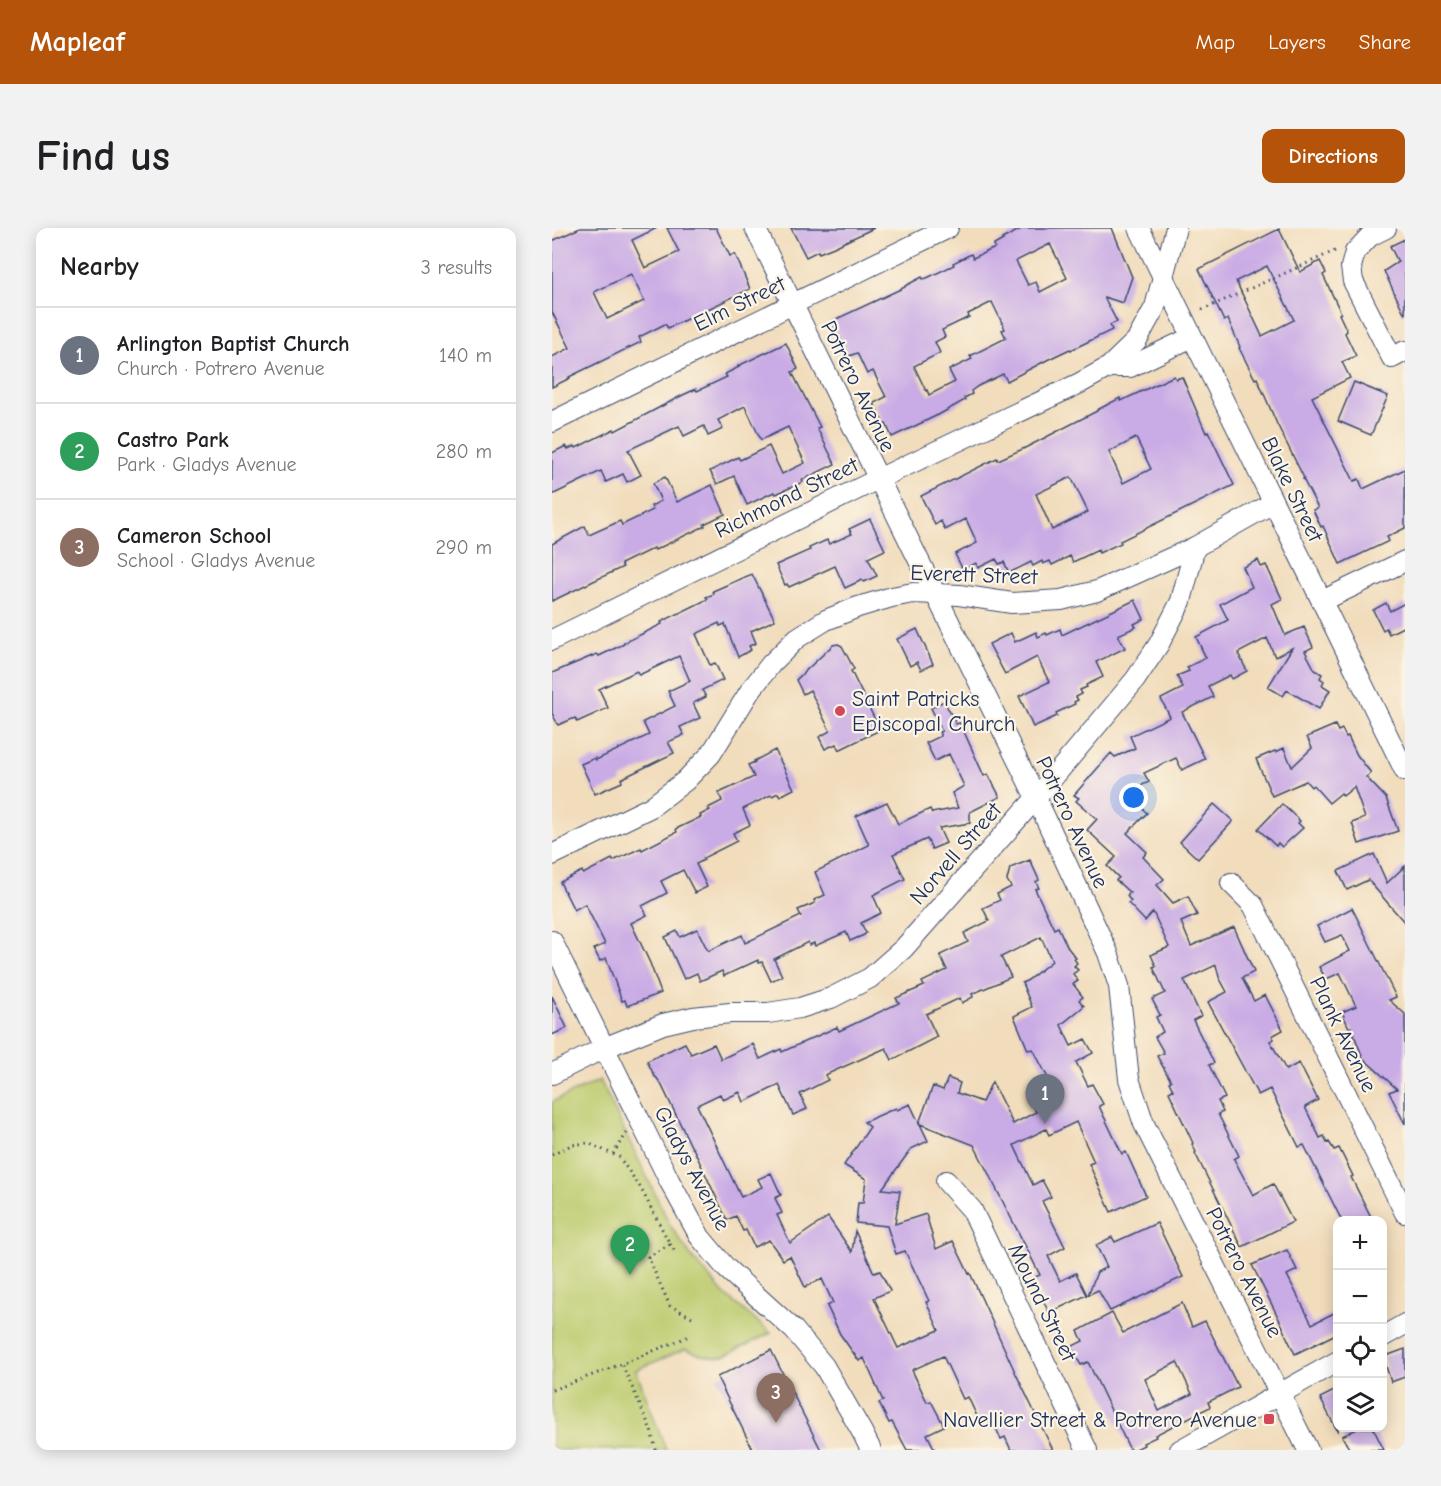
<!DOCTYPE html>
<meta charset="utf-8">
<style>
:root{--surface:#fff;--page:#f2f2f2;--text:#202124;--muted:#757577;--line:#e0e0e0;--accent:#b45309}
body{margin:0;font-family:"Comic Neue",sans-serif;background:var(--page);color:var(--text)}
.controls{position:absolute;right:18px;bottom:18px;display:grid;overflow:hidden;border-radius:12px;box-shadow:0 3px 15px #0003}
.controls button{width:54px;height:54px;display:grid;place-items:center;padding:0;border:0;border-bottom:2px solid var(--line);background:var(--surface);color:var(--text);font:30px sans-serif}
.you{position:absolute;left:582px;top:570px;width:21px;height:21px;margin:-15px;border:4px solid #fff;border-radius:50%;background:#1a73e8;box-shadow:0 0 0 9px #1a73e833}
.badge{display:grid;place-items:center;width:39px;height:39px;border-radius:50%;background:var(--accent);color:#fff;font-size:20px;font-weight:700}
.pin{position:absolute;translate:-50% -50px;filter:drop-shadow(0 2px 3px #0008)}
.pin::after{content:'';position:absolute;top:32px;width:21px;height:18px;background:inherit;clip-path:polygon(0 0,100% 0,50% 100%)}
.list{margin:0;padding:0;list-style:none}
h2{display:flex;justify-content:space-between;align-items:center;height:78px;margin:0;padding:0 24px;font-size:26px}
h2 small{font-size:20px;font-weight:400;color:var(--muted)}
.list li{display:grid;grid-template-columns:39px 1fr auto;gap:18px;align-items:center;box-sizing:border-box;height:96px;padding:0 24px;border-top:2px solid var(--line)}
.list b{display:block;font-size:22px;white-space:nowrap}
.list p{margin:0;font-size:20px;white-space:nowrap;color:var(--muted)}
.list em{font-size:20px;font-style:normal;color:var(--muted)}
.icon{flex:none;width:33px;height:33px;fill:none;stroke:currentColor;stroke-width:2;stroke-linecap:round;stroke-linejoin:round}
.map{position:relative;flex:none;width:853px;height:1222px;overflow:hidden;border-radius:12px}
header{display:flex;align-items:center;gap:36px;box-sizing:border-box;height:84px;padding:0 30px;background:var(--accent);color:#fff}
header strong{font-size:28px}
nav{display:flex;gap:33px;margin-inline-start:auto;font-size:21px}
.intro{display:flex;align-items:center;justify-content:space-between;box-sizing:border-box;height:144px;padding:0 36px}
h1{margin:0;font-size:42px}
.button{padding:15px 27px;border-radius:12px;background:var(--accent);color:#fff;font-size:21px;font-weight:700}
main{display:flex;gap:36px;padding:0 36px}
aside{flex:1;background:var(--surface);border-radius:12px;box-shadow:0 3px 15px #0003}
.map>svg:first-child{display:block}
.green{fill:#bbca6c;stroke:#6b7c65;stroke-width:1.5}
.building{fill:#c9abe5;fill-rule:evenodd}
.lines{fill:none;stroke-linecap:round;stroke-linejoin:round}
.minor-casing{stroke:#3b496c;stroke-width:22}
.path{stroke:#3b496c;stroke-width:3;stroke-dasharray:1.5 4.5;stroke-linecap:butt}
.minor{stroke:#fff;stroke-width:20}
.poi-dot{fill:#d1495b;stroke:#fcf5e5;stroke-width:2}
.labels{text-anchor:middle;stroke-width:4.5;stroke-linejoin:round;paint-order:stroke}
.street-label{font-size:22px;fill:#1b2f5e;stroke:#fcf5e5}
.poi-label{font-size:22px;fill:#1b2f5e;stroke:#fcf5e5;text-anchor:start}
</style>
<header>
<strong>Mapleaf</strong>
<nav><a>Map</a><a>Layers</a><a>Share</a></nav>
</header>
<div class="intro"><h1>Find us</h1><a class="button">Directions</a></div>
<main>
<aside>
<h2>Nearby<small>3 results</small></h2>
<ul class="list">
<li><span class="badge" style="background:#6b7280">1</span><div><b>Arlington Baptist Church</b><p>Church · Potrero Avenue</p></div><em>140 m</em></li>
<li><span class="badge" style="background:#2e9e5b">2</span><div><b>Castro Park</b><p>Park · Gladys Avenue</p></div><em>280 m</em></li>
<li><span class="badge" style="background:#8d6e63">3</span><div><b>Cameron School</b><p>School · Gladys Avenue</p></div><em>290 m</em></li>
</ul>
</aside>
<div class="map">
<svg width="853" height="1222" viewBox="0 0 853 1222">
<rect width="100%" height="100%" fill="#fcf5e5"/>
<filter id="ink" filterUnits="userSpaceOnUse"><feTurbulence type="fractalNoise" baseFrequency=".0167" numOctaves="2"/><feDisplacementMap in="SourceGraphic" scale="12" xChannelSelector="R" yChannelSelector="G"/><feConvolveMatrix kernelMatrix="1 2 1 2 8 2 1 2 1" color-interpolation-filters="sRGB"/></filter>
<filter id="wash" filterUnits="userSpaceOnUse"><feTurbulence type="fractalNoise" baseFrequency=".008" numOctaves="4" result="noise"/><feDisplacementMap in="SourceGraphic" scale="24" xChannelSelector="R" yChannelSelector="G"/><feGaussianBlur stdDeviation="1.35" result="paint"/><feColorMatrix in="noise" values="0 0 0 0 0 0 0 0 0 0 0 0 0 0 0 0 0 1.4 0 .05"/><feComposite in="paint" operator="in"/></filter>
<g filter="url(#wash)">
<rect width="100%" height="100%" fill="#f1dcbb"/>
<path class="green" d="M48,852l70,145 20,30 34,39 47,39 -47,23c-13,3 -27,-2 -39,-7l-49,21 30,80h-114v-348z"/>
<g id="blocks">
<g class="building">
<path d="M28,0h77l-25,12 13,28 34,-16 -12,-24h49l14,28 5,-2 15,35 -82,39 -3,-4 -26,13 2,5 -72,35 1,1 -18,9v-30l18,-9 -18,-36v-71zM79,46l13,27 -37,18 -13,-27z"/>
<polygon points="239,0 322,0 282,19 267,25 266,23 254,29"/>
<path d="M471,0h89l20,49 -9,26 -19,-6 13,25 -7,3 2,5 -41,20 -1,-1 -21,10 -42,22 -4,-7 -25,12 -7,5 1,3 -8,4 1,2 -25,14 -48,23 -6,-13 -2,1 -10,-22 12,-6 -13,-26 -6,3 -10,-21 -8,3 -17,-35 73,-34v-1l17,-9 1,2 4,-1 27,-13 -1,-2 18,-9 2,4 22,-10 -1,-3 9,-5 -1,-1zM498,16l17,34 -27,14 -4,-10 -8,3 -12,-24zM440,74l13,27 -3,1 4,8 -36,18 2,3 -23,11 6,12 -26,13 -2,-5 -1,1 -12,-25 26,-13 -5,-11 10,-5 -3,-7 27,-13 -1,-3z"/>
<path d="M727,1l21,43 20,-11 6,12 -3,2 18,38 -2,1 8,17 -2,2 11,23 -14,6 8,16 -38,19 42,84 5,-2 4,10 42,-20v59l-18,9 2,4 -49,23 -17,-38 -2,1 -8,-17 5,-2 -15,-29 1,-1 -27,-54 -20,-46 -2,1 -16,-31 1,-1 -12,-28 -4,2 -25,-52zM715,38l27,54 -32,16 -26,-55z"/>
<polygon points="853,11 853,87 832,43 846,34 838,18"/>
<polygon points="234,115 246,141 240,144 268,199 265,200 283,236 250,252 251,254 224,266 222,264 195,277 182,248 165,256 158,243 186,229 188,232 217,218 230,246 253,235 236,199 209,212 193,178 166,192 171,201 156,208 152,198 132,208 127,198 76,222 89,247 75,254 71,246 54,254 49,243 0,267 0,225 14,218 16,221 23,218 24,220 62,201 63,203 131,167 144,161 145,163 175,149 173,146 187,139 186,138"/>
<path d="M622,148l2,3 6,-2 24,56 2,-2 26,54 -114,56 1,2 -22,10 -1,-3 -25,12 -3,-6 -18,9 -2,-4 -7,3 -1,-3 -9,5 -2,-4 -22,11 -5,-11 -5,2 -3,-5 -18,9 -2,-5 -13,7 -8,-16 22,-11 -11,-24 -21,11 -4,-9 -6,4 -14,-29 76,-38 1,2 27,-12 72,-37v-1l23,-12 1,3zM584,210l15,31 -28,14 -14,-31zM519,249l17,35 -36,18 -16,-36z"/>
<polygon points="802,154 836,168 819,207 786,193"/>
<polygon points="113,249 125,274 160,257 173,286 152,296 153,298 103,322 102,320 69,336 71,339 0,373 0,316 33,298 37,307 68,293 70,297 101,282 99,278 109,273 101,255"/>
<polygon points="318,291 333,322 316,330 325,348 312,354 310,352 293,360 283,338 237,359 235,356 233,357 224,337 258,322 257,320 275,312 277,316 300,306 297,301"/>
<polygon points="706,332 709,339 714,337 730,371 720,376 733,407 752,399 761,419 753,423 763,442 770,446 768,450 772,453 770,457 778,462 767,481 735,462 731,468 716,459 740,420 723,429 715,410 686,425 695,443 680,451 678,447 656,458 661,469 630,484 653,531 630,542 624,530 592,545 597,554 573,565 595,585 575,605 595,624 591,629 612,651 605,657 621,675 636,668 645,687 629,694 639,718 682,699 702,744 690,750 702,773 713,767 731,802 720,808 722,811 718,813 734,842 747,835 766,872 753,879 768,910 772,908 775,915 777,914 782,922 787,920 801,948 799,949 821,993 790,993 752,917 747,919 718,861 706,867 656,774 675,764 667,749 664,737 632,752 649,788 641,792 662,835 657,837 673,870 666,873 671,884 666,886 687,928 682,931 701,967 721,956 741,994 690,1019 643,925 644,924 640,916 641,915 617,864 621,862 617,854 619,853 605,828 612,825 603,809 611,804 604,789 608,787 600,771 613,765 601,739 604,738 599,727 617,719 601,684 593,693 576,675 579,673 575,668 578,665 564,652 567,650 555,638 564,629 535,602 545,591 524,573 527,570 522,567 559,525 563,529 583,520 578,508 618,489 609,471 631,460 625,448 637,443 635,439 654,430 644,409 676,392 668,376 700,359 691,339"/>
<polygon points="200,346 223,392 199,403 204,415 197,418 199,422 186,429 173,396 168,398 167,395 144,406 158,437 163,435 171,452 150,462 154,469 141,475 148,490 128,499 132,507 116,514 122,525 69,551 70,554 43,566 29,536 43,530 44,532 97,507 91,494 123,478 116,463 138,453 127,428 87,447 85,443 47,461 56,480 25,494 23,490 6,497 0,485 0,445 45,426 47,428 72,416 72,415 110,396 109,394 156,371 154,369 162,366 161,363"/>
<polygon points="583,372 592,391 582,396 584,399 566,407 573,420 544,434 551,449 534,457 535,459 528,462 530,466 524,469 526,472 522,474 523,476 504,485 505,488 481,499 467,468 497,454 485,429 453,446 437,416 459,405 463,414 484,404 486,409 494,405 495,407 508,401 510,407"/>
<polygon points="834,375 838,383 853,375 853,398 837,406 834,400 831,402 821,382"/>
<polygon points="365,401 381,436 369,442 365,434 358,438 345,411"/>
<polygon points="286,416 290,418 302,441 299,443 328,502 287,522 284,516 273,521 267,509 278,503 258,462 251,466 244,452 281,417"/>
<polygon points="392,473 404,496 408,495 432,548 436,546 448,569 418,584 418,595 387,600 394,615 380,621 375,611 341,626 353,651 321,667 329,685 309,695 314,705 312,707 298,713 294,704 263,718 262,715 257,717 256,714 222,731 230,748 219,753 210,734 207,735 206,732 172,748 170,743 148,753 145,745 132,751 113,709 125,703 128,709 145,701 156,723 190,707 193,715 249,688 246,682 263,675 262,672 273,667 263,644 317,617 304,588 335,574 346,596 378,581 380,585 406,580 400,565 412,558 397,526 383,533 374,515 389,508 387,504 390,503 379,480"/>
<polygon points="783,497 786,503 790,501 794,509 796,508 805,527 819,545 814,549 834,570 846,603 807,616 800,595 813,590 802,559 791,568 789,565 777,575 761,557 759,559 754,553 720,568 704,531 723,523 724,524 732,520 740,539 760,520 755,509"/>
<polygon points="223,522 242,561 228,568 226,565 220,568 219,567 191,581 198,597 181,605 185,613 151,630 152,632 144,636 155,659 143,665 131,642 109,653 115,665 90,678 95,687 79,695 98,735 109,765 75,778 73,772 70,773 54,730 48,733 42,721 53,716 33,676 22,682 8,654 30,643 31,646 60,631 61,633 89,620 90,622 125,604 124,601 149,589 148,587 158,582 156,580 170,573 167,565 202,549 196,537 203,534 202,533"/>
<polygon points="662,576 681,593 646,631 628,614"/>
<polygon points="730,576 748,593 746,595 751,600 730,619 726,615 724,618 706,601"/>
<polygon points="822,626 835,655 853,638 853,695 816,652 795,662 786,643"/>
<path d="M478,632l9,20 -3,2 3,6 -4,1 19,40 4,-2 10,21 8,10 -2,1 3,4 -3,3 4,4 -5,4 5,7 -5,3 10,13 -4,3 5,6 -23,19 10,21 14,-7 8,14 -17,9 12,24 4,-2 11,20 -4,2 23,48 4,-2 20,44 -35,16 -22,-48 5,-2 -18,-40 -27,13 -3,-6 -32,16 19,40 9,-5 9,17 -9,4 23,46 -17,9 12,25 16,-8 11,22 -38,18 -16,-35 7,-3 -66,-130 -54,-21 8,17 -17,8 -29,40 18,2 -5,33 31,-10 10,35 17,-8 16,33 1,-1 46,101 37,76h-42l-6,-13 -4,2 -8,-17 -11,5 -14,-30 -5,2 -20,-43 -31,14 15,32 4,-1 13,25 -17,8 8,16h-28l-15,-28 -3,1 -10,-20 4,-2 -19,-43 -5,3 -19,-27 -13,-28 6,-3 -11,-24 -17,8 -15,-31 -7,4 -14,-20 -15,7 -8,-17 -3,1 -7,-15 -9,4 -34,-72h-1l-31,-64 -5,-7h-1l-8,-16 38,-18 6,11 23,-10 7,15 32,-15 7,15 21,-10 1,3 55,-25 2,4 60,-28 -3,-5 28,-12 -2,-4 25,-12 -7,-15 28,-13 -4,-9 25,-12 -6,-13 17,-8 -3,-6 14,-7 -4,-7 3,-12zM489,709l11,24 -24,19 -6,3 10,24 -18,9 14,34 5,-1 18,35 -23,10 8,18 -23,12 -21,-42 -10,20 -25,-9 3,-10 -12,-5 -5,12 -10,-4 -14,37 -9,-19 -13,6 -1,-2 -32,14 6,5 -26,38 22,14 -3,24h-5l-2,20 31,3 9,28 9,-3 24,50 -3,1 13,28 -41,18 -24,-50 16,-7 -10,-20 -6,2 -19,-42 -3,21 -24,-35 -38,26 -13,-28 5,-2 -7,-15 6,-3 -10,-22 -13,6 4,8 -21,10 -44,-92 23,-11 3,6 17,-8 4,10 35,-17 14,30 14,-6 -7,-15 28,-14 -3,-5 61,-27 6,12 45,-23 -11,-23 34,-16 2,5 11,-6 -1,-3 39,-17 -10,-20z"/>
<polygon points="800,680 844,769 837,772 853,786 853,896 837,864 845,861 811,830 799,799 797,800 790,784 804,778 788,745 774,751 767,739 798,723 790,707 773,714 765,698"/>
<polygon points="0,768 15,800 0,807"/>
<polygon points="605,995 631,1049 558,1083 546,1062 536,1067 545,1044 555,1039 544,1017 560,1009 563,1014"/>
<polygon points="735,1022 745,1042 735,1047 760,1096 786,1083 786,1105 743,1126 730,1099 731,1099 700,1037"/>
<path d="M630,1075l10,24 13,-6 33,66 -30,15 2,5 -55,28 1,2 -13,6 1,2 -10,5h-4l-42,-88 -7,3 -10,-18 12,-6 -5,-10 34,-18 11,20zM625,1134l15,32 -33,17 -14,-32z"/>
<polygon points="853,1121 853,1149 839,1154 831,1129"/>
<polygon points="219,1122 269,1222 201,1222 165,1149"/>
<polygon points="786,1161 786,1204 768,1170"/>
<polygon points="807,1200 821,1200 832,1222 798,1222 790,1208"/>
</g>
</g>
</g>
<g filter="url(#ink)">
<use href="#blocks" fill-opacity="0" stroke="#3b496c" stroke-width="1.5"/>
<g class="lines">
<defs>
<g id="minor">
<polyline points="203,0 484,570 556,725 567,758 577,851 592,896 756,1222"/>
<polyline points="587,0 853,543"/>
<polyline points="834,0 818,8 803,24 799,39 801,53 840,130 853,123"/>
<polyline points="557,139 578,139 640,109"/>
<polyline points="0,194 396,0"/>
<polyline points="770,373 853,333"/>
<polyline points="0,412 326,251 528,155 557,139 585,112 603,79 624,0"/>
<polyline points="0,627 99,579 133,553 159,526 198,463 219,436 245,410 274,392 306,379 340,369 361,365 407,367 460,375 509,372 545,363 643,319"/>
<polyline points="679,655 701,677 853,985"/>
<polyline points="0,713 118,954 148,1009 174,1040 242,1102 272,1138 310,1204 319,1222"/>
<polyline points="0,846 52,820 111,796 141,789 178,785 216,785 248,780 279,770 318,750 352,720 484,570 583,452 607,416 629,373 643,319 721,275"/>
<polyline points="394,953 420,982 535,1222"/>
<polyline points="830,1109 853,1096"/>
<polyline points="628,1222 786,1133"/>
</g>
</defs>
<use href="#minor" class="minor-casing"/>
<g class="path">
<polyline points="650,82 785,22"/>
<polyline points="61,926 75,905"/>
<polyline points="0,927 19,917 36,915 67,929 88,959 118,1016 96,1029 118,1078 142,1090"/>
<polyline points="118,1016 124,1025"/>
<polyline points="0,1162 70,1136"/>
<polyline points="104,1222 99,1202 70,1136 135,1109"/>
</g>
<use href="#minor" class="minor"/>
</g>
</g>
<g class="poi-dot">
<circle cx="288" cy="483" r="6"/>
<rect x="711" y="1185" width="12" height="12" rx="3"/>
</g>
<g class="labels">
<g class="street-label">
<text transform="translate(187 75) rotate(-26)" y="8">Elm Street</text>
<text transform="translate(307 158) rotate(64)" y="8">Potrero Avenue</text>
<text transform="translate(741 261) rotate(64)" y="8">Blake Street</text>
<text transform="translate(234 269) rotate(-26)" y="8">Richmond Street</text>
<text transform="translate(422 346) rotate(2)" y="8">Everett Street</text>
<text transform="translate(521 594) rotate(65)" y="8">Potrero Avenue</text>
<text transform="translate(403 625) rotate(-49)" y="8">Norvell Street</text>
<text transform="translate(792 806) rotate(64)" y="8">Plank Avenue</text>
<text transform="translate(141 940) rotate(62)" y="8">Gladys Avenue</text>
<text transform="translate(693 1044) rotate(63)" y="8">Potrero Avenue</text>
<text transform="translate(491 1074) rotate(64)" y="8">Mound Street</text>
</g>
<g class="poi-label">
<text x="300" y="478">Saint Patricks<tspan x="300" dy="25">Episcopal Church</tspan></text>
<text x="705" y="1199" text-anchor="end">Navellier Street &amp; Potrero Avenue</text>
</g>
</g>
</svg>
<div class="controls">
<button>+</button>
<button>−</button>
<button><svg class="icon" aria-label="locate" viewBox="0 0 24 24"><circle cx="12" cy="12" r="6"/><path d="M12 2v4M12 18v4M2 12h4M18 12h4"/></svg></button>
<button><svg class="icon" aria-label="layers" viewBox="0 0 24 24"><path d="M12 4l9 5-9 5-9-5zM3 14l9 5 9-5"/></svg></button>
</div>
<div class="you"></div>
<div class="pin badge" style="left:493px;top:896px;background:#6b7280">1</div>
<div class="pin badge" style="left:78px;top:1047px;background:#2e9e5b">2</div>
<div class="pin badge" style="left:224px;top:1195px;background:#8d6e63">3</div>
</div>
</main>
